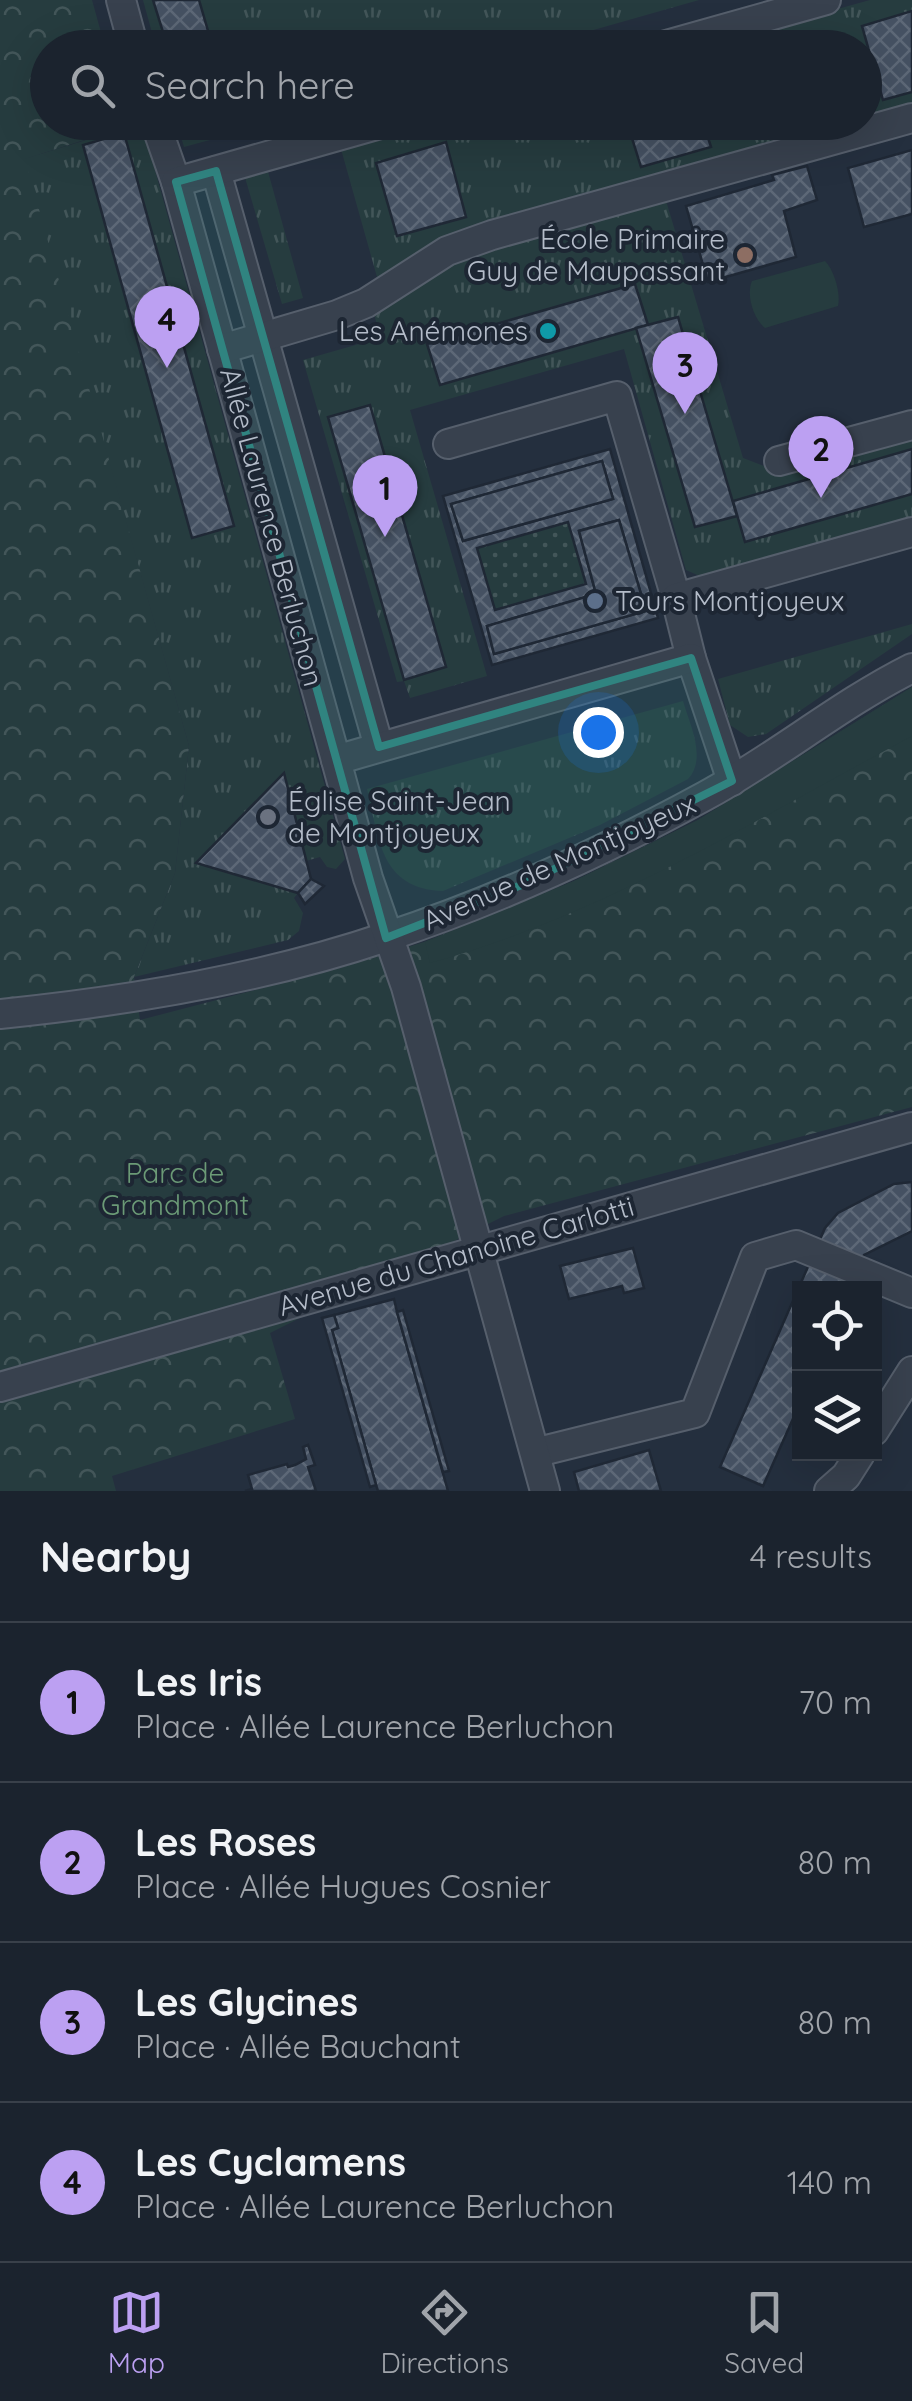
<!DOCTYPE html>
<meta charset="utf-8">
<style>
:root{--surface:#1b232e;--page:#242b36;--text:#f1f3f6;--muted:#a0a4aa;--line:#39404a;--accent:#bca0f2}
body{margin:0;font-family:Quicksand,sans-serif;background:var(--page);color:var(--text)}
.controls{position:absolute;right:30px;bottom:30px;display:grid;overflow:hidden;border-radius:0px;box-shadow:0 10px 40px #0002}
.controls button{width:90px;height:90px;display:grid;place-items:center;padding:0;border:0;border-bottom:2px solid var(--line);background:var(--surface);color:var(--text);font:50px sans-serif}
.you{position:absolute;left:598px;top:732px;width:35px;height:35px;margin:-25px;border:8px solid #fff;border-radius:50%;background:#1a73e8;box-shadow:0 0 0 15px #1a73e833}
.badge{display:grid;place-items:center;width:65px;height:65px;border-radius:50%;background:var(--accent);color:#111;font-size:32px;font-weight:700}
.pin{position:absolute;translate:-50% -82px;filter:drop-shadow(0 2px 5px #0008)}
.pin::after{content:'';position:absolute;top:52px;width:35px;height:30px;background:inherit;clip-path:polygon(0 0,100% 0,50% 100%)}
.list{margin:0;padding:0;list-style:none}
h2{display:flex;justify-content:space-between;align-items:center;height:130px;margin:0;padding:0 40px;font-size:42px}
h2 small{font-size:32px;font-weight:400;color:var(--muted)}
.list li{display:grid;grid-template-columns:65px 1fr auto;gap:30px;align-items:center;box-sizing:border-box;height:160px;padding:0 40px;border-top:2px solid var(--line)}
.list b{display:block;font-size:38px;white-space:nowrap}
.list p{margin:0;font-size:32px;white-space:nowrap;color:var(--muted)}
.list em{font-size:32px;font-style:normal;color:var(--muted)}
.icon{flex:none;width:55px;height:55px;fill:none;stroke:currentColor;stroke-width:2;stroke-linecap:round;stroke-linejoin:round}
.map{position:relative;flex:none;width:912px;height:1491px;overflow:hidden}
.search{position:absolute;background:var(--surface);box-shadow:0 10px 40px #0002;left:30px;right:30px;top:30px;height:110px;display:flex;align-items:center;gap:25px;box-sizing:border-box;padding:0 35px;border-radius:55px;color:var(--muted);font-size:38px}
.sheet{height:770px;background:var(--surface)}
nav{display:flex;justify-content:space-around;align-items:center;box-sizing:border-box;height:140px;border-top:2px solid var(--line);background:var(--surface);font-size:28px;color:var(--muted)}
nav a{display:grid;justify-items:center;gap:5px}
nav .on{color:var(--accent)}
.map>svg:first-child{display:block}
.grass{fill:url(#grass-tufts)}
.forest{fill:url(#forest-crowns)}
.park{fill:url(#park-dots)}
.garden{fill:#263c3f}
.building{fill:url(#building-cross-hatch);stroke:#1f2835;stroke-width:2.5;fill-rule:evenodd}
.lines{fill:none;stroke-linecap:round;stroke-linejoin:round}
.minor-casing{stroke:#565f6c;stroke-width:32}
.minor{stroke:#38414e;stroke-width:28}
.marked{fill:#308480;fill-opacity:0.2;stroke:#308480;stroke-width:8;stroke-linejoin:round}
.education-dot{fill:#8d6e63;stroke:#1d2633;stroke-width:4}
.culture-dot{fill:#0f9aa8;stroke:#1d2633;stroke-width:4}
.service-dot{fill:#5c6f8a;stroke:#1d2633;stroke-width:4}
.worship-dot{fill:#6b7280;stroke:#1d2633;stroke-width:4}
.labels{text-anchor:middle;stroke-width:8;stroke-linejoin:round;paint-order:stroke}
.poi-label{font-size:28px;fill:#b4bcc9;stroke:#1d2633;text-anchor:end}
.street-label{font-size:28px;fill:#b4bcc9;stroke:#1d2633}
.park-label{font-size:28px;fill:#6b9a76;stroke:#1d2633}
</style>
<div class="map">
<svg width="912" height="1491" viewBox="0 0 912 1491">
<defs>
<pattern id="grass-tufts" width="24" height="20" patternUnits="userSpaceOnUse" patternTransform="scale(2.5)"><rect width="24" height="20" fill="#263c3f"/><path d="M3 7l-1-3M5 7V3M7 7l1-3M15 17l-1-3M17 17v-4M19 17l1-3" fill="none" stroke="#435659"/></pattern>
<pattern id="forest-crowns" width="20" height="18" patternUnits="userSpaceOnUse" patternTransform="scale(2.5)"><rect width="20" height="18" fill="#263c3f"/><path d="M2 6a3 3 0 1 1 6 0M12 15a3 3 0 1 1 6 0" fill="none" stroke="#435659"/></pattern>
<pattern id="park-dots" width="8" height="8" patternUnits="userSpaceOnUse" patternTransform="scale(2.5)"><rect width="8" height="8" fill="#263c3f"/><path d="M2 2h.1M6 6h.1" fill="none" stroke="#435659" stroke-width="1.8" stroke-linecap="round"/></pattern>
<pattern id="building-cross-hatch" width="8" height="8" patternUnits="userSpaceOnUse" patternTransform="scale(2.5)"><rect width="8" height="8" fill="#455162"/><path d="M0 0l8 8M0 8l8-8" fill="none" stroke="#5d6877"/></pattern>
</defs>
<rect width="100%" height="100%" fill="#242f3e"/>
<g class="grass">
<polygon points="143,0 699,0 530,48 156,47"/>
<polygon points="870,0 912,0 912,109 865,122 864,48 701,47"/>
<polygon points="864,122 379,284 341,149 434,123"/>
<polygon points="142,123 345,859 336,869 327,867 320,857 306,861 283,774 196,863 298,893 294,898 303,913 299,931 288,940 134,977 175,873 189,746 24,159"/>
<polygon points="177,123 177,122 273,123 184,147"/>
<polygon points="267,168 303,298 282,304 244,174"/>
<polygon points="664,194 743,458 772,469 912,433 912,518 702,577 686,570 624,349 410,410 487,676 410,698 404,681 397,682 303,360 380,338 373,309 448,260"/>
<polygon points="912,624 912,634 766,734 748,737 730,725 718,679"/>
<path d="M683,701c7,24 24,58 5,78l-88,46 -157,66c-63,-2 -64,-53 -76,-102z"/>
</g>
<polygon class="forest" points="0,0 92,0 105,47 48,48 48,122 137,123 25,159 189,746 175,873 134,977 140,1020 340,968 424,942 574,881 698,820 912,687 912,1107 504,1216 270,1333 295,1419 112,1476 116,1491 0,1491"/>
<polygon class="park" points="568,522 586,584 495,610 477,548"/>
<g class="garden">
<path d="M825,261c9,9 16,32 13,45l-73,22c-12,-9 -19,-34 -13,-47z"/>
<path d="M912,687v49c-155,83 -311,180 -482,227l-5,-21 149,-61 124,-61z"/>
</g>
<g class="building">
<polygon points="153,0 199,0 213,48 168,48"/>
<polygon points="912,11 912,92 883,100 862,26"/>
<polygon points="627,122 703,122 711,147 641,167"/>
<polygon points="124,133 234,526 192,538 83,145"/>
<polygon points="446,142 466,217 397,236 376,163"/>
<polygon points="912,150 912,214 864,227 848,168"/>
<polygon points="807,166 817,200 784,211 796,257 708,282 686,206 774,180 772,175"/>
<polygon points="635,284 648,325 440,385 427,344"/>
<polygon points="678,317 737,516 695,527 636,328"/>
<polygon points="370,405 446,667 404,680 328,417"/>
<path d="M610,449l48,169 -166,47 -49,-169zM602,461l11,38 -150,42 -12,-37zM619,520l27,91 -152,43 -7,-28 109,-32 -17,-63zM568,522l18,62 -91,26 -18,-62z"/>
<polygon points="912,449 912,494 745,542 733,501"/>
<polygon points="602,461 613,499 463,541 451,504"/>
<polygon points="619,520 646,611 494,654 487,626 596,594 579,531"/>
<polygon points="284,773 311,879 298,893 196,863"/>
<polygon points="311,879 324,886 305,904 298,893"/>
<polygon points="912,1182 912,1231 864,1255 850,1288 800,1288 800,1403 763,1486 720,1467 825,1228 838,1213 894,1184"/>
<polygon points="633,1248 644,1288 624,1293 622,1286 569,1299 560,1266"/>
<polygon points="394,1299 397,1312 448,1491 378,1491 376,1485 332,1330 338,1328 334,1315"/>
<polygon points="403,1310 449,1471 443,1472 397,1312"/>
<polygon points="334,1315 338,1328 332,1330 376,1485 370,1487 322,1318"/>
<polygon points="308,1445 315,1465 308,1467 316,1491 245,1491 252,1489 248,1475 287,1464 288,1467 295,1465 306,1459 303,1447"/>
<polygon points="649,1450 661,1491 579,1491 574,1472"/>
</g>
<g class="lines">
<defs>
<g id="minor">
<polyline points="121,0 134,48"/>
<polyline points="656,48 826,0"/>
<polyline points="155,122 176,182 336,760"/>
<polyline points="216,171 379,747"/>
<polyline points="176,182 387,122"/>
<polyline points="222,349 337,315 366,303 447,251 492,235 912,118"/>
<polyline points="448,444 617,396 676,598"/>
<polyline points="779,461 912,425"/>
<polyline points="732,781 691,658 676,598 912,532"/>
<path d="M0,1014c130,-13 262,-35 386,-77 110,-36 218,-86 319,-141 72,-39 135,-92 207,-128"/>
<polyline points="0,1387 912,1127"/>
<polyline points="874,1431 912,1371"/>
<polyline points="542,1451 695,1413 755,1257 796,1245 912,1293"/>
<polyline points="545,1491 406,987 368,878 336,760 691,658"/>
<polyline points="829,1491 846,1476 860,1454"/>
</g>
</defs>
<use href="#minor" class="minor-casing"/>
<use href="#minor" class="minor"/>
</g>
<path class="marked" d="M216,171l163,576 312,-89 41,123 -208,103 -138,54 -210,-756z"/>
<circle class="education-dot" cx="745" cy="255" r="10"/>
<circle class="culture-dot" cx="548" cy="331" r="10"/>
<circle class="service-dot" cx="595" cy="601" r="10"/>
<circle class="worship-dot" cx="268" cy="817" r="10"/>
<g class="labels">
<g class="poi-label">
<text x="725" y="249">École Primaire<tspan x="725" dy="32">Guy de Maupassant</tspan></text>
<text x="528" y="341">Les Anémones</text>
<text x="615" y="611" text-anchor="start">Tours Montjoyeux</text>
<text x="288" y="811" text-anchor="start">Église Saint-Jean<tspan x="288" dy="32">de Montjoyeux</tspan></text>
</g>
<g class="street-label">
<text transform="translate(272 527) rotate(75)" y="10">Allée Laurence Berluchon</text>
<text transform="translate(559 862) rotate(-24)" y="10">Avenue de Montjoyeux</text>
<text transform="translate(456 1256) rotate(-16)" y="10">Avenue du Chanoine Carlotti</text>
</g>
<g class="park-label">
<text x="175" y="1183">Parc de<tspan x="175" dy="32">Grandmont</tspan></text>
</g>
</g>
</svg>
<div class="controls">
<button><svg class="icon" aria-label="locate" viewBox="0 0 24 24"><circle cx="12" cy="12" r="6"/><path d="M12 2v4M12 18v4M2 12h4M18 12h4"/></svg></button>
<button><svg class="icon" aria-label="layers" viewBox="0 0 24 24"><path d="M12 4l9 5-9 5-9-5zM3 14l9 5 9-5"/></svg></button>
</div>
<div class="you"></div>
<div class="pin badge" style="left:385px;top:537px">1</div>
<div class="pin badge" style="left:821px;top:498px">2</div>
<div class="pin badge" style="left:685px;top:414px">3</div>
<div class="pin badge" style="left:167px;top:368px">4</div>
<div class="search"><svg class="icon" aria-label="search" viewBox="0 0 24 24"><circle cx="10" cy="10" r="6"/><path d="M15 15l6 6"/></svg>Search here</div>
</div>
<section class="sheet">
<h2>Nearby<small>4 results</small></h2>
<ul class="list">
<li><span class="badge">1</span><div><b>Les Iris</b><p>Place · Allée Laurence Berluchon</p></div><em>70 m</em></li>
<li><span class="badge">2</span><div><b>Les Roses</b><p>Place · Allée Hugues Cosnier</p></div><em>80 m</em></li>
<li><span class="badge">3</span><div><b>Les Glycines</b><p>Place · Allée Bauchant</p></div><em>80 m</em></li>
<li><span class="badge">4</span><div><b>Les Cyclamens</b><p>Place · Allée Laurence Berluchon</p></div><em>140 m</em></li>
</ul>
</section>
<nav>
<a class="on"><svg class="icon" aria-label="map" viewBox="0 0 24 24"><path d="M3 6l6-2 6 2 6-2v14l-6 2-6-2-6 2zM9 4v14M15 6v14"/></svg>Map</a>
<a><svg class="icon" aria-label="directions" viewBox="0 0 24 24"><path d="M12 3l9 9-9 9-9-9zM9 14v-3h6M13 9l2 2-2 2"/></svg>Directions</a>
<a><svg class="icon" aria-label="saved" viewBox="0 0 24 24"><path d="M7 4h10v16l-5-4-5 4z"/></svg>Saved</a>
</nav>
